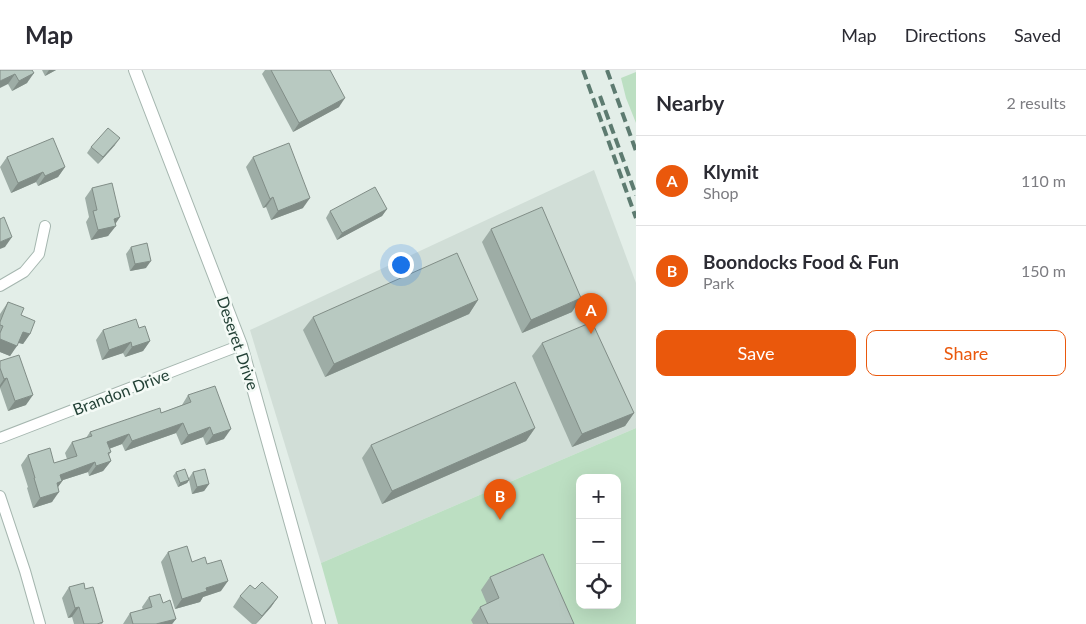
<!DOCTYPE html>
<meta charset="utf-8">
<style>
:root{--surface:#fff;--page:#f2f2f3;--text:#2b2b33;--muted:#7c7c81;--line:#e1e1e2;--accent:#ea580c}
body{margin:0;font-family:Lato,sans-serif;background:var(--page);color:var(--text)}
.controls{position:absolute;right:15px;bottom:15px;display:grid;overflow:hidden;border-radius:10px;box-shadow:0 5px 20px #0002}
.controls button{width:45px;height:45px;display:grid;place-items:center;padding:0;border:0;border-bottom:1px solid var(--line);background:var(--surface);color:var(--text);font:25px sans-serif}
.you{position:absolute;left:400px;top:194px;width:18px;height:18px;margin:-12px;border:4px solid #fff;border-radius:50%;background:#1a73e8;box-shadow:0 0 0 8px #1a73e833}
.badge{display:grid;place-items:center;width:32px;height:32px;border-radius:50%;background:var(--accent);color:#fff;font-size:16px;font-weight:700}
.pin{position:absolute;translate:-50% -41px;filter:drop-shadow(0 1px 2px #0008)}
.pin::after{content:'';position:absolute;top:26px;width:18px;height:15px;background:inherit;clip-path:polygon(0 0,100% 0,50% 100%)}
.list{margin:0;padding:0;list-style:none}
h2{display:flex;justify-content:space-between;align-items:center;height:65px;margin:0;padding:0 20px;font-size:21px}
h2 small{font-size:16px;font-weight:400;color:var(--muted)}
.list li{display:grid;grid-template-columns:32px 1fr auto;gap:15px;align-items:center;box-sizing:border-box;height:90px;padding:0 20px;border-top:1px solid var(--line)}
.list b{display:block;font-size:19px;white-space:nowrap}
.list p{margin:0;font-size:16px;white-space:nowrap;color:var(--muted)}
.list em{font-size:16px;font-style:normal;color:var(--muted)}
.actions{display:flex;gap:10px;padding:15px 20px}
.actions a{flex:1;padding:11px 0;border:1px solid var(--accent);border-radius:10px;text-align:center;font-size:18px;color:var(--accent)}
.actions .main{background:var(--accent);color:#fff}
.icon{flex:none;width:28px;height:28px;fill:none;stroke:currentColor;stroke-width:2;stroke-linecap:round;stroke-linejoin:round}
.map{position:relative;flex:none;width:636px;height:554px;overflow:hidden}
header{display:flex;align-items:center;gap:30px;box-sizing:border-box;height:70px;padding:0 25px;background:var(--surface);border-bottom:1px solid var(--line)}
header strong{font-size:24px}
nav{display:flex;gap:28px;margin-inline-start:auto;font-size:18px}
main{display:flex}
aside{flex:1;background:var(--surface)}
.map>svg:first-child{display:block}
.built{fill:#d1ded7}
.green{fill:#bcdfc2;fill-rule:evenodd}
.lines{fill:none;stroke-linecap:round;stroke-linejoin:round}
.minor-casing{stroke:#a5b6af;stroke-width:12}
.tertiary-casing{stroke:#a5b6af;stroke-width:14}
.minor{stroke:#fff;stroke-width:10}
.tertiary{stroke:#fff;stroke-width:12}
.rail{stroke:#5d7b70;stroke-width:4;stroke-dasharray:10 5;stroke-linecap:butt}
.wall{fill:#9eada6}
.shaded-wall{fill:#818d87}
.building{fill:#b8c9c1;stroke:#818d87}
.labels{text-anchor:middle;stroke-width:5;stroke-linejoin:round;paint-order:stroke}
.street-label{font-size:16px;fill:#224035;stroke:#f4faf6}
</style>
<header>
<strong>Map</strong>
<nav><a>Map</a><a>Directions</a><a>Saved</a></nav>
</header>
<main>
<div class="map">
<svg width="636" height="554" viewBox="0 0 636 554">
<rect width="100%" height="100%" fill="#e3eee8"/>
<polygon class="built" points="594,100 636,213 636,358 321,493 250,260"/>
<g class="green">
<polygon points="636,2 636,53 626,28 621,8"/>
<path d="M636,358v196h-298l-17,-61zM580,408h37v127h-37z"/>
</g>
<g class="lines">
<defs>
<g id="minor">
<polyline points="0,216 24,202 39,184 45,156"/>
<polyline points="0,368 241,275"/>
<polyline points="0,426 25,501 40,554"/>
</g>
<polyline id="tertiary" points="135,0 241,275 319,554"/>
</defs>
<use href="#minor" class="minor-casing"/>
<use href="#tertiary" class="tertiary-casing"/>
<use href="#minor" class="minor"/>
<use href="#tertiary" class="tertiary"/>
<g class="rail">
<polyline points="583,0 636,148"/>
<polyline points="607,0 636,81"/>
<polyline points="600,26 636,125"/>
</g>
</g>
<g class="wall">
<polygon points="0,0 32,0 27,13 12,21"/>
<polygon points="42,0 56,0 45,6"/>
<polygon points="265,0 330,0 339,37 293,62 262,4"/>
<polygon points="115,75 98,94 87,83 91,77"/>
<polygon points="7,87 65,97 58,107 38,116 36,112 11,123 0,97"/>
<polygon points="253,87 303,138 271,150 266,137 263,138 246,97"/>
<polygon points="92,118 115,154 108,166 91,170 86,152 89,147 85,128"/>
<polygon points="387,139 382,146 337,170 326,148 330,141"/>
<polygon points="491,159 572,242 522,263 482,172"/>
<polygon points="131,177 146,198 130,201 126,184"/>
<polygon points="478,230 469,244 325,307 303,260 313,247"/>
<polygon points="8,232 21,245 30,264 23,274 18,273 10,286 0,282 0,244"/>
<polygon points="139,258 150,271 143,281 125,287 123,283 102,290 96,270 103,260"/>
<polygon points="542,273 634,343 625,356 572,377 532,286"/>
<polygon points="0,291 26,335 8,341 0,318"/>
<polygon points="188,325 224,369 206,375 203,367 181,375 176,363 125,381 122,374 109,379 111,382 109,385 111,391 103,401 89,406 88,402 63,410 58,417 52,432 33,438 27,418 28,417 21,395 28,385 54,393 67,389 65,383 72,372 86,368 90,362 161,343 182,335"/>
<polygon points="535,358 526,371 382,434 362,388 371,375"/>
<polygon points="176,402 189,408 193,402 209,414 204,421 192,424 189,410 187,413 178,417 173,406"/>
<polygon points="168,482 192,492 207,494 221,521 203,527 200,532 175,539 161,492"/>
<polygon points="490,507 574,554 473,554 471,550 480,537 487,534 481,520"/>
<polygon points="69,517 85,519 103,552 102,554 74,554 72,547 68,548 62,528"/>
<polygon points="255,519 278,527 271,537 256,554 252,554 233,537 240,526"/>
<polygon points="149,527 163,533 176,549 172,554 123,554 130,543 143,540 142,537"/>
</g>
<g class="shaded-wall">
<polygon points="49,0 56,0 45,6"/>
<polygon points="34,3 27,13 12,21 19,11"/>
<polygon points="15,4 8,14 0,18 0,11"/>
<polygon points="345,28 339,37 293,62 299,53"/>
<polygon points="120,68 115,75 98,94 103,87"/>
<polygon points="65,97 58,107 38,116 45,106"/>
<polygon points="43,102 36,112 11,123 18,113"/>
<polygon points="273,127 266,137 263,138 270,129"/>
<polygon points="310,128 303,138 271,150 278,141"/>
<polygon points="387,139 382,146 337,170 342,163"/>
<polygon points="120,147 114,156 116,156 108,166 91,170 98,160 114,149"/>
<polygon points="12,167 5,177 0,179 0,172"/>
<polygon points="151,191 146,198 130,201 135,194"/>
<polygon points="581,228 572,242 522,263 531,250"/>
<polygon points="478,230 469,244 325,307 334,294"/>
<polygon points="23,262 30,264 23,274 16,272"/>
<polygon points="0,269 17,276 10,286 0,282"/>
<polygon points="150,271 143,281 125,287 132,277"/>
<polygon points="131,272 123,283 102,290 109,280"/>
<polygon points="7,308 0,318 0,315 4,309"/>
<polygon points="33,325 26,335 8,341 15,331"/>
<polygon points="634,343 625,356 572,377 582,364"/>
<polygon points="183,353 176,363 125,381 132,371"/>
<polygon points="210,357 203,367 181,375 188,365"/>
<polygon points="535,358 526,371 382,434 392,421"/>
<polygon points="231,359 224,369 206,375 213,365"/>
<polygon points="129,364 122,374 100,382 107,372"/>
<polygon points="111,391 103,401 89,406 96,396"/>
<polygon points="95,392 88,402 63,410 55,421 49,423 60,405"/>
<polygon points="189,410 187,413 178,417 180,413"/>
<polygon points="209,414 204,421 192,424 197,417"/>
<polygon points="59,422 52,432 33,438 40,428"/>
<polygon points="228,511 221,521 203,527 200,532 175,539 182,529 206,518"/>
<polygon points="278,527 271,537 256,554 262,546"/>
<polygon points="79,537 72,547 68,548 75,538"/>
<polygon points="176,549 172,554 156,554"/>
</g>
<g class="building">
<polygon points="0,0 32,0 34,3 19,11 15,4 0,11"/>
<polygon points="271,0 330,0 345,28 299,53"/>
<polygon points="108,58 120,68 103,87 91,77"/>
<polygon points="53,68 65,97 45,106 43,102 18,113 7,87"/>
<polygon points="289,73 310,128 278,141 273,127 270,129 253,87"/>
<polygon points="112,113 120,147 114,149 116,156 98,160 93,141 97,140 92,118"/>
<polygon points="375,117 387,139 342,163 330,141"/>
<polygon points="542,137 581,228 531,250 491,159"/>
<polygon points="4,147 12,167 0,172 0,149"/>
<polygon points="147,173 151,191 135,194 131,177"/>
<polygon points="457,183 478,230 334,294 313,247"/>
<polygon points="8,232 24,238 21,245 35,251 30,264 23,262 17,276 0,269 0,263 3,256 0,255 0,252"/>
<polygon points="136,249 139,258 145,256 150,271 132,277 131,272 109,280 103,260"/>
<polygon points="592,252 634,343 582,364 542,273"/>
<polygon points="19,285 33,325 15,331 7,308 4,309 0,298 0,291"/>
<polygon points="515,312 535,358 392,421 371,375"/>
<polygon points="215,316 231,359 213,365 210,357 188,365 183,353 132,371 129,364 107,372 111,382 108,383 111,391 96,396 95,392 60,405 62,411 57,413 59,422 40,428 34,408 35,408 28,385 50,378 54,393 77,386 72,372 92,366 90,362 160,338 161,343 191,332 188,325"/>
<polygon points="185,399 189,410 180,413 176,402"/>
<polygon points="205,399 209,414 197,417 193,402"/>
<polygon points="187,476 192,492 205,487 207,494 221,490 228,511 206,518 207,521 182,529 168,482"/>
<polygon points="543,484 574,554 488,554 480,537 499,528 490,507"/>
<polygon points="262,512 278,527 262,546 240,526 250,515 255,519"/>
<polygon points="84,513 85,519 93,517 103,552 97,554 84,554 79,537 75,538 69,517"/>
<polygon points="160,524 163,533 170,530 176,549 156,554 133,554 130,543 152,537 149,527"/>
</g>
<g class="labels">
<g class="street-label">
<text transform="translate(238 273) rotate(71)" y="6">Deseret Drive</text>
<text transform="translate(121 322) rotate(-21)" y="6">Brandon Drive</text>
</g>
</g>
</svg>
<div class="controls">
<button>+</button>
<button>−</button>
<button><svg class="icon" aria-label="locate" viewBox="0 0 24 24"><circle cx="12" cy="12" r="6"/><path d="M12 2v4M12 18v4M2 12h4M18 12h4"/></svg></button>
</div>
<div class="you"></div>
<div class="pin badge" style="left:591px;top:264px">A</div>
<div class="pin badge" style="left:500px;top:450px">B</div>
</div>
<aside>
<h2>Nearby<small>2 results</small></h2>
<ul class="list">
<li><span class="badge">A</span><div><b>Klymit</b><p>Shop</p></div><em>110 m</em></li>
<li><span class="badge">B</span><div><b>Boondocks Food &amp; Fun</b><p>Park</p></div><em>150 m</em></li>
</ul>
<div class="actions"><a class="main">Save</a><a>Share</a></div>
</aside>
</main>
